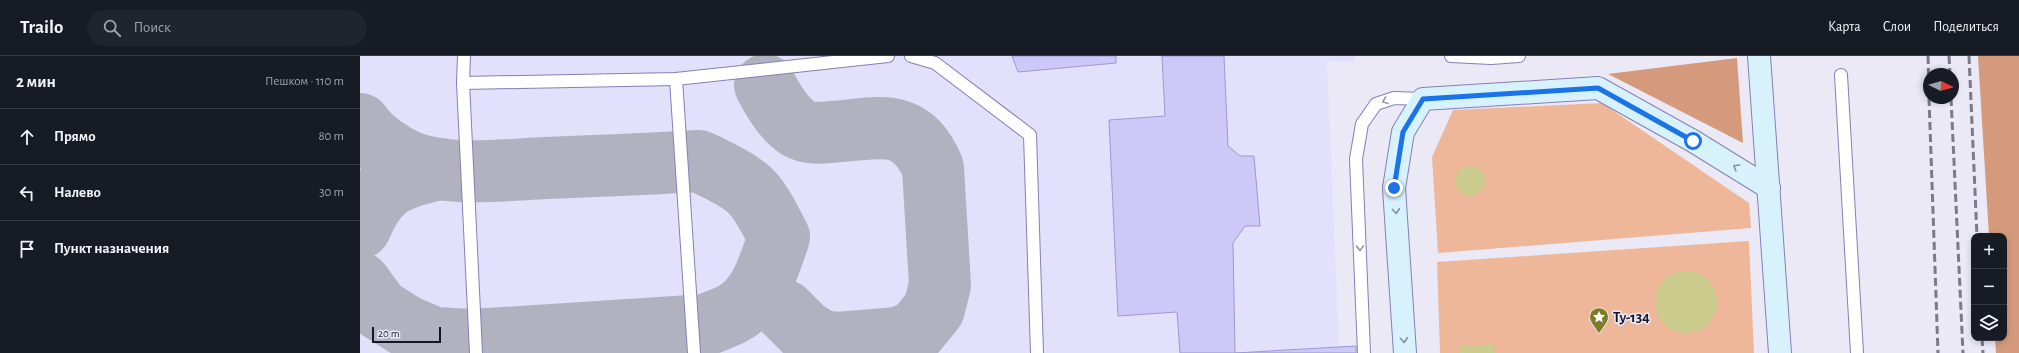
<!DOCTYPE html>
<html lang="ru">
<meta charset="utf-8">
<style>
:root{--surface:#171b24;--page:#20242c;--text:#f1f3f6;--muted:#9ea1a6;--line:#363941}
body{margin:0;font-family:"Alegreya Sans",sans-serif;background:var(--page);color:var(--text)}
.controls{position:absolute;right:12px;bottom:12px;display:grid;overflow:hidden;border-radius:8px;box-shadow:0 2px 6px #0003}
.controls button{width:36px;height:36px;display:grid;place-items:center;padding:0;border:0;border-bottom:1px solid var(--line);background:var(--surface);color:var(--text);font:20px sans-serif}
.compass{position:absolute;left:1563px;top:12px;width:36px;height:36px;border-radius:50%;background:var(--surface);box-shadow:0 2px 6px #0003;rotate:95deg}
.scale{position:absolute;left:12px;bottom:10px;width:69px;box-sizing:border-box;padding-left:4px;border:2px solid #18152a;border-top:0;font-size:11px;line-height:14px;white-space:nowrap;color:#18152a;-webkit-text-stroke:3px #eae9f5;paint-order:stroke}
.stop{position:absolute;width:12px;height:12px;margin:-9px;border:3px solid #1a73e8;border-radius:50%;background:#fff}
.stop.end{background:#1a73e8;border-color:#fff;box-shadow:0 1px 4px #0008}
.list{margin:0;padding:0;list-style:none}
h2{display:flex;justify-content:space-between;align-items:center;height:52px;margin:0;padding:0 16px;font-size:17px}
h2 small{font-size:13px;font-weight:400;color:var(--muted)}
.list li{display:grid;grid-template-columns:26px 1fr auto;gap:12px;align-items:center;box-sizing:border-box;height:56px;padding:0 16px;border-top:1px solid var(--line)}
.list b{display:block;font-size:15px;white-space:nowrap}
.list em{font-size:13px;font-style:normal;color:var(--muted)}
.icon{flex:none;width:22px;height:22px;fill:none;stroke:currentColor;stroke-width:2;stroke-linecap:round;stroke-linejoin:round}
.map{position:relative;flex:none;width:1659px;height:297px;overflow:hidden}
header{display:flex;align-items:center;gap:24px;box-sizing:border-box;height:56px;padding:0 20px;background:var(--surface);border-bottom:1px solid var(--line)}
header strong{font-size:19px}
nav{display:flex;gap:22px;margin-inline-start:auto;font-size:14px}
.search{width:280px;height:36px;background:var(--page);display:flex;align-items:center;gap:10px;box-sizing:border-box;padding:0 14px;border-radius:22px;color:var(--muted);font-size:15px}
main{display:flex}
aside{flex:1;background:var(--surface)}
.map>svg:first-child{display:block}
.built{fill:#e2e0fb}
.green{fill:#efb79a}
.forest{fill:#d49a7b}
.water{fill:#cbcc8d}
.lines{fill:none;stroke-linecap:round;stroke-linejoin:round}
.taxiway{stroke:#b2b1c0;stroke-width:62}
.building{fill:#ccc8f7;stroke:#9d98d0}
.lane-casing{stroke:#857fb6;stroke-width:14}
.secondary-casing{stroke:#857fb6;stroke-width:24}
.lane{stroke:#fff;stroke-width:12}
.secondary{stroke:#d8f2fd;stroke-width:22}
.rail{stroke:#7b798a;stroke-width:3;stroke-dasharray:8 4;stroke-linecap:butt}
.oneway{stroke:#97969f}
.oneway2{stroke:#828f9e}
.route{stroke:#1a73e8;stroke-width:5}
.labels{text-anchor:middle;stroke-width:3;stroke-linejoin:round;paint-order:stroke}
.poi-label{font-size:15px;font-weight:bold;fill:#18152a;stroke:#eae9f5;text-anchor:start}
</style>
<header>
<strong>Trailo</strong>
<div class="search"><svg class="icon" aria-label="search" viewBox="0 0 24 24"><circle cx="10" cy="10" r="6"/><path d="M15 15l6 6"/></svg>Поиск</div>
<nav><a>Карта</a><a>Слои</a><a>Поделиться</a></nav>
</header>
<main>
<aside>
<h2>2 мин<small>Пешком · 110 m</small></h2>
<ul class="list">
<li><svg class="icon" aria-label="ahead" viewBox="0 0 24 24"><path d="M12 20V5M6 11l6-6 6 6"/></svg><div><b>Прямо</b></div><em>80 m</em></li>
<li><svg class="icon" aria-label="left" viewBox="0 0 24 24"><path d="M17 20v-9H6M10 6l-5 5 5 5"/></svg><div><b>Налево</b></div><em>30 m</em></li>
<li><svg class="icon" aria-label="arrive" viewBox="0 0 24 24"><path d="M6 21V4h12l-3 4 3 4H6"/></svg><div><b>Пункт назначения</b></div></li>
</ul>
</aside>
<div class="map">
<svg width="1659" height="297" viewBox="0 0 1659 297">
<rect width="100%" height="100%" fill="#eae9f5"/>
<polygon class="built" points="0,0 995,0 995,6 967,5 979,291 996,297 0,297"/>
<g class="green">
<polygon points="1242,47 1389,147 1391,172 1078,197 1072,101 1093,54"/>
<polygon points="1389,185 1394,297 1080,297 1077,206"/>
</g>
<g class="forest">
<polygon points="1618,0 1659,0 1659,297 1636,297 1635,282 1644,282 1644,180 1629,180"/>
<polygon points="1377,2 1383,87 1248,18"/>
</g>
<g class="water">
<circle cx="1110" cy="125" r="15"/>
<circle cx="1326" cy="246" r="31"/>
<polygon points="1134,288 1135,297 1099,297 1099,290"/>
</g>
<g class="lines">
<g class="taxiway">
<path d="M405,29c8,15 18,33 33,43 10,6 22,5 33,4 47,-3 80,-17 102,36l7,117 -6,24 -18,22 -18,7 -60,5 -17,-2 -17,-11 -19,-19"/>
<path d="M0,68c11,16 31,30 50,38 40,15 95,8 136,6 51,-2 102,-4 153,-7 16,8 33,15 47,26 15,12 24,33 33,50 -10,28 -18,62 -47,77 -8,4 -17,7 -26,11l-234,15 -38,-2 -28,-12 -27,-17 -19,-26"/>
<path d="M0,172c18,-43 35,-49 79,-59"/>
</g>
</g>
<g class="building">
<polygon points="652,0 756,0 756,7 658,16"/>
<polygon points="802,0 864,0 868,90 880,100 894,100 900,170 885,170 873,187 875,297 996,290 996,297 820,297 817,256 758,260 749,64 805,60"/>
</g>
<g class="lines">
<defs>
<g id="lane">
<polyline points="104,0 103,27 116,297"/>
<polyline points="551,0 575,7 670,79 677,297"/>
<polyline points="1091,0 1131,2 1159,0"/>
<polyline points="1481,19 1497,297"/>
<polyline points="316,23 334,297"/>
<polyline points="103,27 316,23 528,0"/>
<polyline points="1004,297 996,103 1002,68 1016,48 1034,42 1063,43"/>
</g>
<g id="secondary">
<polyline points="1399,0 1420,297"/>
<polyline points="1045,297 1034,132 1043,76 1063,43 1238,32 1333,85 1409,132"/>
</g>
</defs>
<use href="#lane" class="lane-casing"/>
<use href="#secondary" class="secondary-casing"/>
<use href="#lane" class="lane"/>
<use href="#secondary" class="secondary"/>
<g class="rail">
<polyline points="1568,0 1569,31"/>
<polyline points="1589,0 1590,18"/>
<polyline points="1609,0 1617,180"/>
<polyline points="1569,42 1578,297"/>
<polyline points="1591,42 1603,297"/>
<polyline points="1622,282 1623,297"/>
</g>
</g>
<defs><path id="oneway-chevron" d="M-2-3.5L2.5 0L-2 3.5" fill="none" stroke-width="1.6" stroke-linecap="round" stroke-linejoin="round"/></defs>
<g class="oneway">
<use href="#oneway-chevron" transform="translate(1025 45) rotate(160)"/>
<use href="#oneway-chevron" transform="translate(1000 192) rotate(88)"/>
</g>
<g class="oneway2">
<use href="#oneway-chevron" transform="translate(1376 111) rotate(-149)"/>
<use href="#oneway-chevron" transform="translate(1036 155) rotate(86)"/>
<use href="#oneway-chevron" transform="translate(1044 284) rotate(86)"/>
</g>
<g class="lines">
<polyline class="route" points="1034,132 1043,76 1063,43 1238,32 1333,85"/>
</g>
<defs>
<symbol id="sight-pin" viewBox="-11 -11 22 30"><path d="M0 17L-7.5 6A9.5 9.5 0 1 1 7.5 6Z" fill="#7d7d25" stroke="#eae9f5"/><path d="M0-6L1.8-2.2L6-1.7L2.9 1.2L3.7 5.4L0 3.3L-3.7 5.4L-2.9 1.2L-6-1.7L-1.8-2.2Z" fill="#fff"/></symbol>
</defs>
<g fill-rule="evenodd">
<use href="#sight-pin" x="1228" y="250" width="22" height="30"/>
</g>
<g class="labels">
<g class="poi-label">
<text x="1253" y="266">Ту-134</text>
</g>
</g>
</svg>
<div class="controls">
<button>+</button>
<button>−</button>
<button><svg class="icon" aria-label="layers" viewBox="0 0 24 24"><path d="M12 4l9 5-9 5-9-5zM3 14l9 5 9-5"/></svg></button>
</div>
<svg class="compass" viewBox="-18 -18 36 36"><path d="M0-13l5 13h-10z" fill="#e53935"/><path d="M0 13l5-13h-10z" fill="#9ea1a6"/></svg>
<div class="scale">20 m</div>
<div class="stop" style="left:1333px;top:85px"></div>
<div class="stop end" style="left:1034px;top:132px"></div>
</div>
</main>
